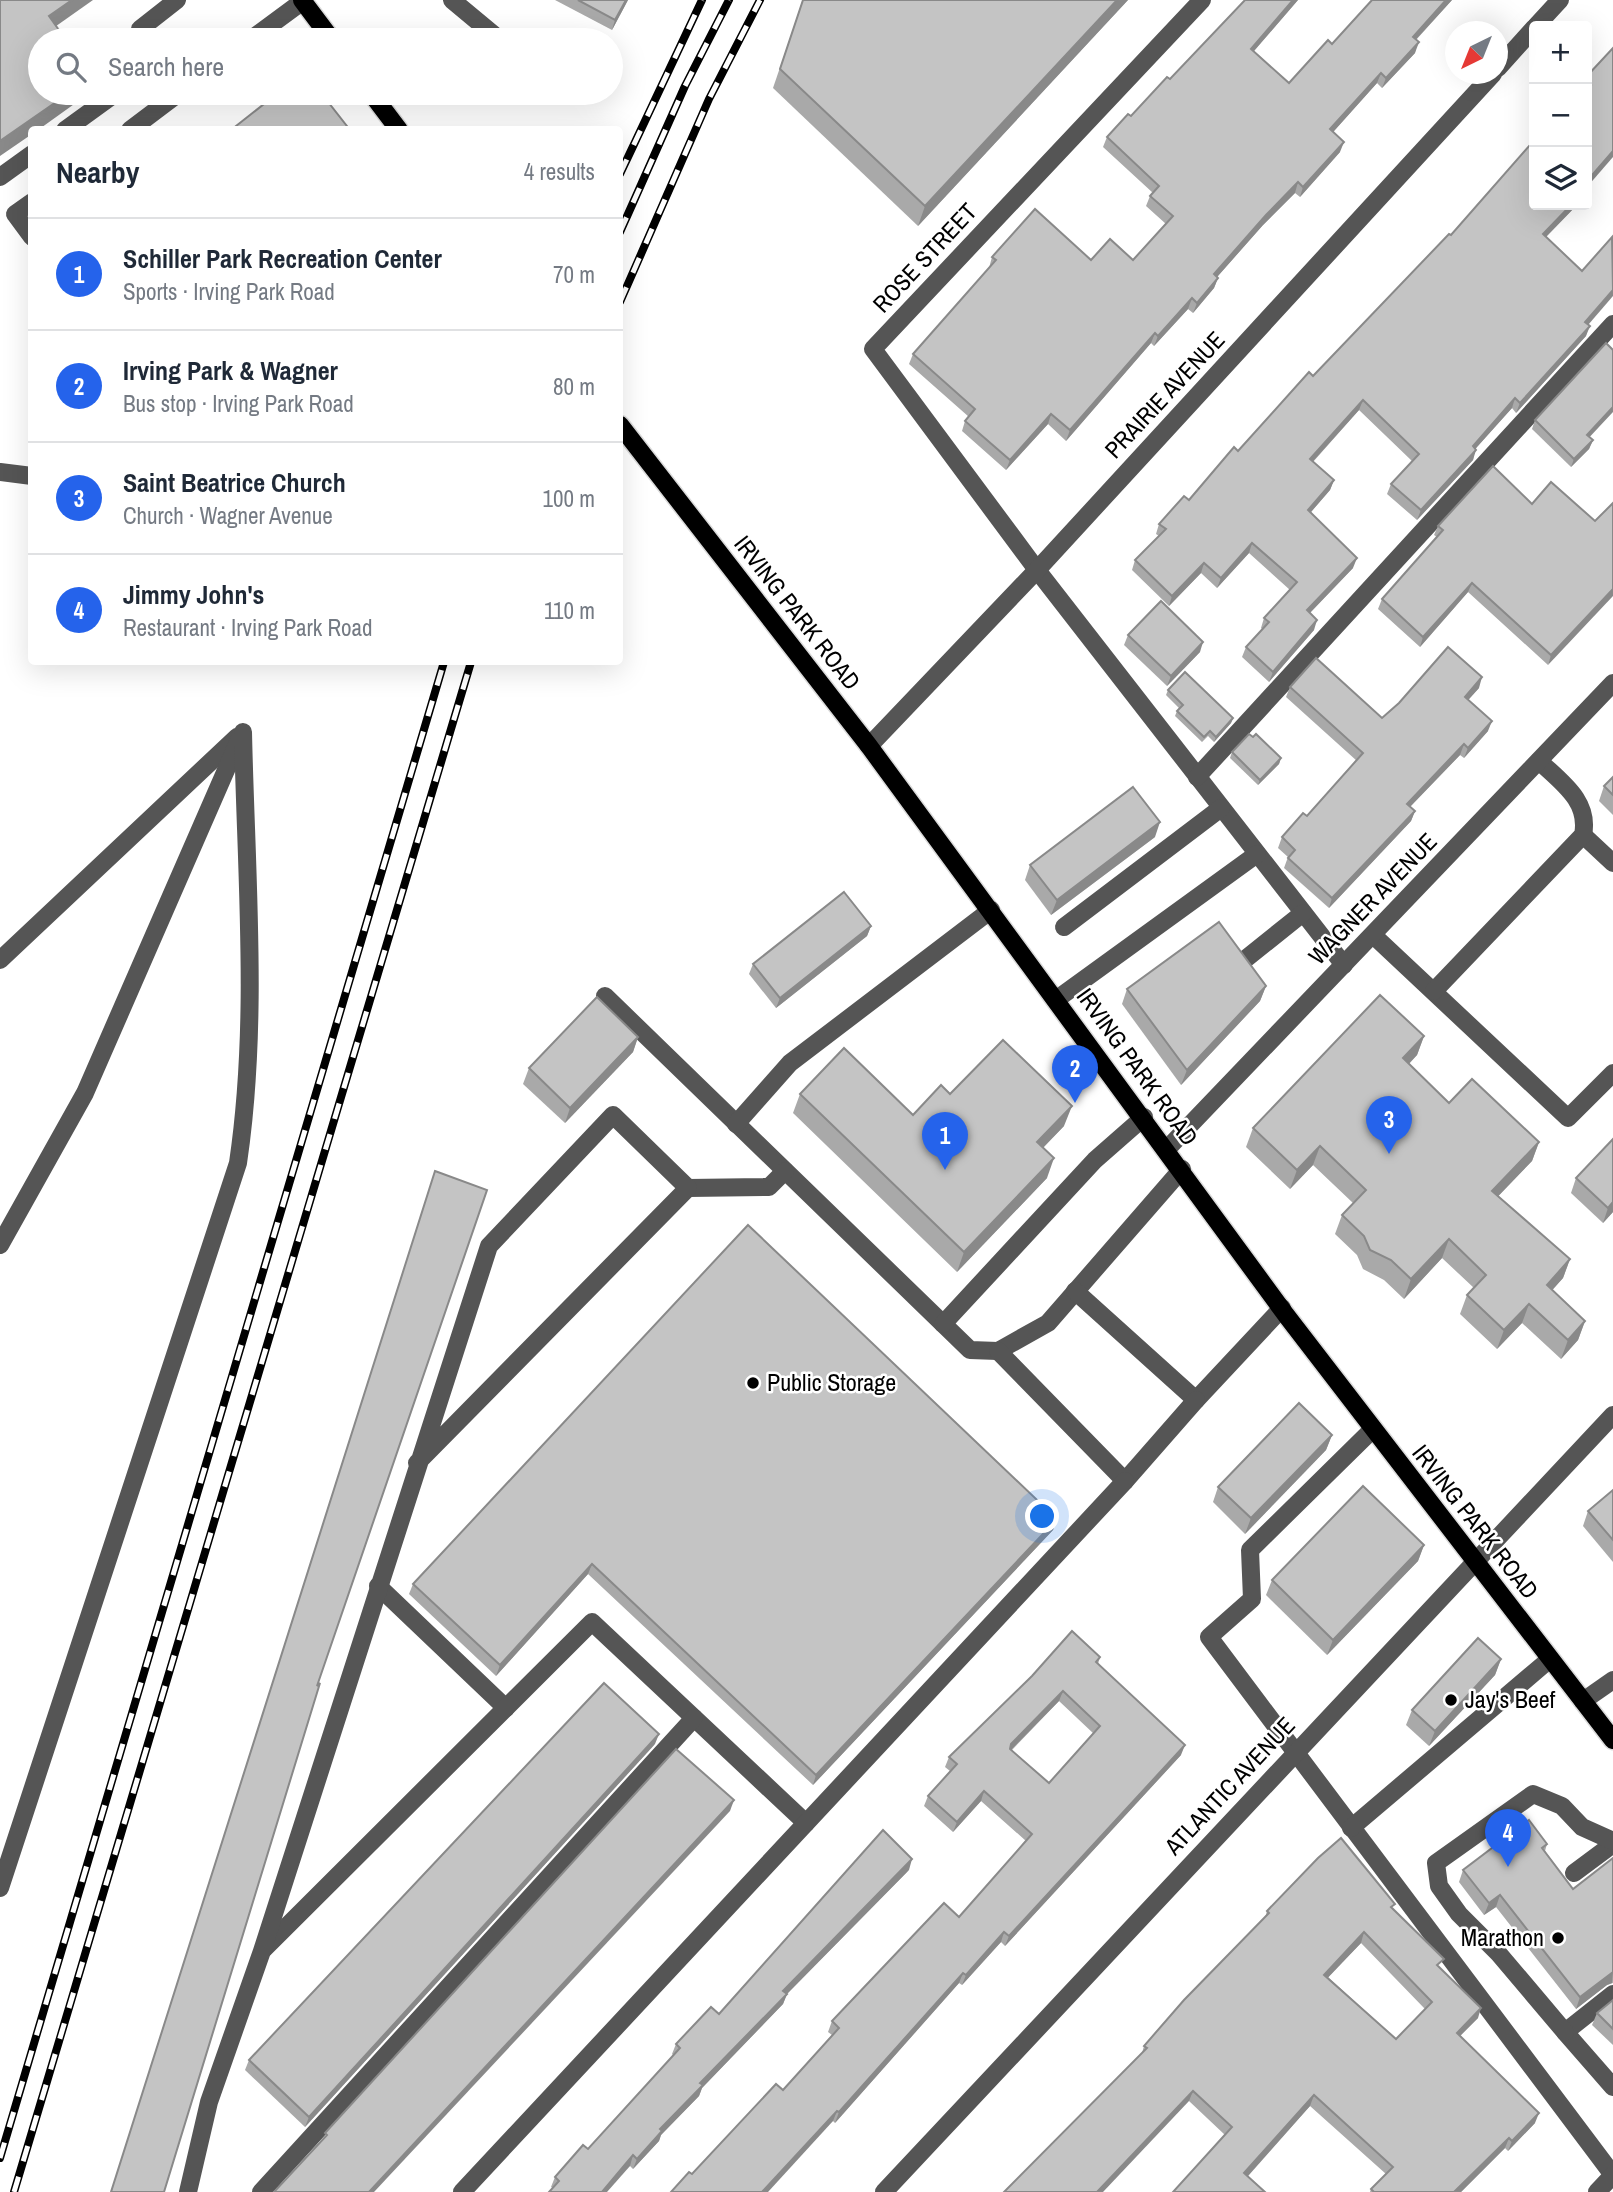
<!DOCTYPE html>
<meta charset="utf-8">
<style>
:root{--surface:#fff;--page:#f6f6f7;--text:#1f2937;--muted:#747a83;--line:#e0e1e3;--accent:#2563eb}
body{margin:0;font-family:"Archivo Narrow",sans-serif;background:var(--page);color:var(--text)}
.controls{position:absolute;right:21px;top:21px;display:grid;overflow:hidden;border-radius:7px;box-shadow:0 7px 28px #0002}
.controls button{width:63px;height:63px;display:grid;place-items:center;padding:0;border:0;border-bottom:2px solid var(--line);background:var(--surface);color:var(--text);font:35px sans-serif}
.compass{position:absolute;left:1445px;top:21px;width:63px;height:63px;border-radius:50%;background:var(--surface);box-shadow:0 7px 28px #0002;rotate:223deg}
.you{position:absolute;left:1043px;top:1517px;width:24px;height:24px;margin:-18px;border:5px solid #fff;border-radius:50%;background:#1a73e8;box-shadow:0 0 0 10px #1a73e833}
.badge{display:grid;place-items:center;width:46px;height:46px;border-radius:50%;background:var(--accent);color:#fff;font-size:23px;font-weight:700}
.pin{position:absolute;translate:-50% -58px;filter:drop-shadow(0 2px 4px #0008)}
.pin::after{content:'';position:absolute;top:37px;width:24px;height:21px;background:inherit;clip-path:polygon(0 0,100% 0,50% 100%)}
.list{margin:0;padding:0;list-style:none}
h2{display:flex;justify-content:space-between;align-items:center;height:91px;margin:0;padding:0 28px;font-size:30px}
h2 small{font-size:23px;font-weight:400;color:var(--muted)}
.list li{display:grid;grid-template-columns:46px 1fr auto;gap:21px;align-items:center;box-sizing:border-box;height:112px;padding:0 28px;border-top:2px solid var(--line)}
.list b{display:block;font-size:26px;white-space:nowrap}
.list p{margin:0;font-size:23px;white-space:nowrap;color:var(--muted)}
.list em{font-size:23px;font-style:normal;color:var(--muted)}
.icon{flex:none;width:38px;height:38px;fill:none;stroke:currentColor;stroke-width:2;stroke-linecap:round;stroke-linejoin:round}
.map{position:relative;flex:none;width:1613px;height:2192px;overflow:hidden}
.search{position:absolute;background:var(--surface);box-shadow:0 7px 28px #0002;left:28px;top:28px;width:595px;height:77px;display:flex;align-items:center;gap:18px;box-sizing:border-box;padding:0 24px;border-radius:38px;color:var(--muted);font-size:26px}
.panel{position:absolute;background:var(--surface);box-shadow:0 7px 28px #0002;left:28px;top:126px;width:595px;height:539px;border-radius:7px}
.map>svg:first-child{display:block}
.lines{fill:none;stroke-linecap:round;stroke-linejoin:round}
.major-casing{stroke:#dbdbdb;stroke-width:21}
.minor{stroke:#555;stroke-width:18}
.major{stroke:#000;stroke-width:18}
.rail-casing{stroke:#000;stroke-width:8}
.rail{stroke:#fff;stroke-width:5;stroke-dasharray:16;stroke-linecap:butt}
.wall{fill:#a9a9a9;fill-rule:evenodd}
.shaded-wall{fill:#898989}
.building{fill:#c4c4c4;stroke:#898989;stroke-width:2;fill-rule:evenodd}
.poi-dot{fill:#000;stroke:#fff;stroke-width:2.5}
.labels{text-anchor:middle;stroke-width:5;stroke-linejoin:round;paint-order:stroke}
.street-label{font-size:24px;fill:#000;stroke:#fff}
.poi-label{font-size:24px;fill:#000;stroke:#fff;text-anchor:start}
</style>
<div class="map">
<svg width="1613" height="2192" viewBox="0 0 1613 2192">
<rect width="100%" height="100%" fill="#fff"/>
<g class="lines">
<defs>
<g id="major">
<polyline points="302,0 332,40"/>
<polyline points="371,93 399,130"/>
<polyline points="620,425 869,746 1286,1315 1613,1740"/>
</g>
</defs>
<use href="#major" class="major-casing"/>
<g class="minor">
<polyline points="452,0 500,40"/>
<polyline points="1202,0 873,349 1037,570 1344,965"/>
<polyline points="1536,26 1560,0"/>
<polyline points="139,40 140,29 177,0"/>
<polyline points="250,40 303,1"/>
<polyline points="1498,68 1534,28"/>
<polyline points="65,130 116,93"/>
<polyline points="130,130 179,93"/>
<polyline points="0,177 32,154"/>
<polyline points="32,202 15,214 32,237"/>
<polyline points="0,472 32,476"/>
<polyline points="869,746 1037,570 1493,74"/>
<polyline points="1197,777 1613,324"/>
<polyline points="1583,835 1613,863"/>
<polyline points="1064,927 1221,808"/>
<polyline points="1373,935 1568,1118 1613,1073"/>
<polyline points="0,960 237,737"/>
<polyline points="1243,961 1303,913"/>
<path d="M1434,991l149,-156c7,-34 -22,-53 -44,-74"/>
<polyline points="605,996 970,1350 998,1351 1048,1323 1182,1169"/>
<polyline points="1057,999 1257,854"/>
<polyline points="736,1124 790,1063 991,910"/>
<polyline points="1167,1149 1613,683"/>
<polyline points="688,1188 769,1187 785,1171"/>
<polyline points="0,1245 85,1093 240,738"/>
<polyline points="1075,1291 1196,1400 1282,1308"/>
<polyline points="943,1324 1095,1160 1144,1117"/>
<polyline points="998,1351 1125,1481 1196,1400"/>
<polyline points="1373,1429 1250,1550 1252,1599 1209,1637 1613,2175"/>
<polyline points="378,1586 506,1708"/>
<polyline points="1583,1701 1613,1680"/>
<polyline points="1351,1828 1550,1659"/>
<polyline points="1574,1873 1613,1844"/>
<path d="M0,1888l238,-725c21,-142 8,-288 5,-431"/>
<polyline points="264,1949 592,1622 806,1823"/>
<polyline points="1613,1994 1565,2032 1613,2087"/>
<polyline points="1565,2032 1499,1954 1459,1914 1439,1886 1436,1863 1533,1794 1562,1806 1582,1827 1613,1841"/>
<polyline points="188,2192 209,2102 262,1951 489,1246 613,1115 688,1188 417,1463"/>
<polyline points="261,2192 694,1718"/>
<polyline points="462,2192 1125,1481"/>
<polyline points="884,2192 1613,1415"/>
<polyline points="1597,2192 1613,2175"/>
</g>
<use href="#major" class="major"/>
<defs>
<g id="rail">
<polyline points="620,174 702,0"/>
<polyline points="620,232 685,86 729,0"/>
<polyline points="620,302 709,99 760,0"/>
<polyline points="0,2158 444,662"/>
<polyline points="14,2192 471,662"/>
</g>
</defs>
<use href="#rail" class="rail-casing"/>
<use href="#rail" class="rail"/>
</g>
<g class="wall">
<polygon points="555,0 628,0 612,30"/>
<polygon points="803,0 1128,0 918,226 773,88"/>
<polygon points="1245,0 1298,0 1254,51 1289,83 1332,44 1372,0 1452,0 1416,40 1415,53 1382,88 1377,83 1333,132 1340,152 1300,197 1295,193 1263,225 1217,277 1218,278 1214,288 1193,313 1188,309 1154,346 1151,343 1066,441 1048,424 1006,470 962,431 965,421 969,417 909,364 913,354 989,268 992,257 1091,260 1133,260 1166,224 1146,206 1150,196 1153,193 1103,147 1107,137 1131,116 1170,79"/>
<polygon points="1613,48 1587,187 1587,76"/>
<polygon points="1534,205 1577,205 1546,237 1588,324 1586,336 1516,413 1512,408 1475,449 1473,460 1417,520 1387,494 1391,484 1412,461 1359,410 1313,462 1334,480 1330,490 1311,512 1353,568 1310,613 1314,630 1269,682 1242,657 1246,647 1262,629 1261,628 1264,618 1290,590 1249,553 1217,588 1201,573 1169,606 1132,570 1135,560 1159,536 1156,534 1159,524 1189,500 1313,376 1451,235"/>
<polygon points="1535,420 1590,437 1593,440 1589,449 1571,467 1532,429"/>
<polygon points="1613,503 1548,665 1468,592 1420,647 1378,609 1382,599 1437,537 1434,535 1438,526 1532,504 1595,521"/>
<polygon points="1128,635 1200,652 1167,686 1124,645"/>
<polygon points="1290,687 1382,718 1479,688 1468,700 1488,731 1464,758 1460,755 1410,807 1415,811 1411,821 1329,908 1284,868 1288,857 1278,848 1282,837 1307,816 1357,761 1286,697"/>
<polygon points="1168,690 1233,718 1231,723 1214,742 1208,736 1202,742 1175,716 1177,711 1179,708 1166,695"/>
<polygon points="1253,737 1281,758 1279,764 1258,785 1230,758 1232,752"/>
<polygon points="1613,777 1613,815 1599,801 1604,786"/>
<polygon points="1155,837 1051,915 1025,880 1030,865"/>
<polygon points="871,926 867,936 776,1008 749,974 753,964"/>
<polygon points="1266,986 1260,1001 1181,1085 1122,1004 1127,989"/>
<polygon points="1424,1036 1417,1055 1409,1064 1449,1103 1539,1142 1532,1161 1498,1196 1570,1259 1563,1278 1552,1290 1585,1321 1578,1340 1561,1359 1522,1323 1497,1349 1460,1314 1467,1295 1474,1288 1442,1258 1404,1299 1384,1280 1363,1269 1357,1255 1335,1234 1342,1215 1353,1203 1313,1165 1290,1189 1246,1147 1253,1128"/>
<polygon points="638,1037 633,1052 565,1123 523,1084 529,1068"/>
<polygon points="800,1094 913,1115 950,1094 1064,1126 1043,1148 1047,1178 957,1272 793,1113"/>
<polygon points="1576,1178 1613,1212 1603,1223 1571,1193"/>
<polygon points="748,1225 1057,1519 1053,1530 813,1785 588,1574 496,1676 409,1594 413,1584"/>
<polygon points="1332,1435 1326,1450 1245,1534 1213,1502 1218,1487"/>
<polygon points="1613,1490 1613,1562 1583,1526 1588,1511"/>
<polygon points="1424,1545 1418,1561 1327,1655 1266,1595 1272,1580"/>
<path d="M1100,1657l-2,7 83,91 -176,191 -4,-4 -39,43 -3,-2 -124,140 -2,-2 -141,53 91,-84 49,-55 -4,-3 4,-11 127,-104 67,-76 -45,-40 -28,31 -29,-26 4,-10 22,-25 -5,-4 4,-10zM1059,1701l35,33 -45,49 -37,-33z"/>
<polygon points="1501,1659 1495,1675 1429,1746 1406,1725 1412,1710"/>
<polygon points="655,1744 305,2127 245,2070 249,2060"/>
<polygon points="1547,1844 1545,1851 1573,1889 1613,1858 1613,1983 1607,1985 1576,2009 1496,1907 1484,1915 1459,1882 1463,1870"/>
<polygon points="909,1870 787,1994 783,2004 702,2088 699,2096 661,2135 659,2141 633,2169 630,2166 553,2188 551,2187 555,2177 588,2149 674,2056 672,2054 676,2044 719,2014"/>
<path d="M1393,1909l85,109 -18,18 75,87 -27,28 -3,-3 -44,44h-91l1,-3 15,-15 -76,-68 -63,70 -74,16 52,-57 -36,-34 -47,-48 2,-7 121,-128 2,-7zM1361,1943l64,66 -29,30 -68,-62z"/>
<polygon points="1613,2000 1613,2045 1592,2025 1597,2013"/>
</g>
<g class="shaded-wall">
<polygon points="72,0 93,0 42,36 49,16"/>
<polygon points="626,0 628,0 612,30 615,20"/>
<polygon points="1117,0 1128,0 918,226 925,206"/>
<polygon points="1293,0 1298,0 1247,59 1251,49"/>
<polygon points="1446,0 1452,0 1409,47 1413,37"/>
<polygon points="1419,42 1415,53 1382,88 1386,78"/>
<polygon points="1381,73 1377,83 1326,140 1330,129"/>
<polygon points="69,93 86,93 84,97 38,130 32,130 32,134 0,156 0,141"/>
<polygon points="1344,142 1340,152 1300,197 1303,187"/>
<polygon points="1613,151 1613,157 1587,187 1587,181"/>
<polygon points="1298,182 1295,193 1263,225 1210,285 1214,274 1266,215"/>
<polygon points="1571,205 1577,205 1539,244 1543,234"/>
<polygon points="1218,278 1214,288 1193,313 1197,303"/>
<polygon points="1613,290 1613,296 1582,332 1585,322"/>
<polygon points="1192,298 1188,309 1154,346 1158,336"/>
<polygon points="1590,326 1586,336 1516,413 1520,403"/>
<polygon points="1155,333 1151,343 1066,441 1070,430"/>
<polygon points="1515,398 1512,408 1469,456 1473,446"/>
<polygon points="1363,400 1359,410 1306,469 1310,459"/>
<polygon points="1613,407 1613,412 1584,443 1587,435"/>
<polygon points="1051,414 1048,424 1006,470 1010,460"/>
<polygon points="1593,440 1589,449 1571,467 1574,459"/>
<polygon points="1476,450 1473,460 1417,520 1421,510"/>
<polygon points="1334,480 1330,490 1304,520 1308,510"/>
<polygon points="1252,543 1249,553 1217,588 1221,578"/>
<polygon points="1357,558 1353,568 1303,620 1307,610"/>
<polygon points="1204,563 1201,573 1169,606 1172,596"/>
<polygon points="1472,583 1468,592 1420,647 1423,637"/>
<polygon points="1613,589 1613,596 1548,665 1551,655"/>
<polygon points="1317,620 1314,630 1269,682 1273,672"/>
<polygon points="1203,642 1200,652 1167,686 1171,676"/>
<polygon points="1482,677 1479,688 1461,708 1465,697"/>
<polygon points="1233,718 1231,723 1214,742 1216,737"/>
<polygon points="1492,721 1488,731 1464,758 1468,748"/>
<polygon points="1464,744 1460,755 1403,814 1407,804"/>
<polygon points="1281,758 1279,764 1258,785 1260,780"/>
<polygon points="1415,811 1411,821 1329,908 1332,898"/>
<polygon points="1160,822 1155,837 1051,915 1057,900"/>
<polygon points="871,926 867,936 776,1008 780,998"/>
<polygon points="1266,986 1260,1001 1181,1085 1187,1070"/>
<polygon points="1424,1036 1417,1055 1396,1077 1403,1058"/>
<polygon points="638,1037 633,1052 565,1123 570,1108"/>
<polygon points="1072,1106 1064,1126 1030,1161 1037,1142"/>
<polygon points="1539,1142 1532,1161 1485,1210 1492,1191"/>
<polygon points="1320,1146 1313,1165 1290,1189 1297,1170"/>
<polygon points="1054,1158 1047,1178 957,1272 964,1252"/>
<polygon points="1613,1202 1613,1212 1603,1223 1608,1208"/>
<polygon points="1449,1239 1442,1258 1404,1299 1411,1279"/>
<polygon points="1570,1259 1563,1278 1540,1304 1547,1285"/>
<polygon points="1529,1304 1522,1323 1497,1349 1504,1330"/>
<polygon points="1585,1321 1578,1340 1561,1359 1568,1340"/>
<polygon points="1332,1435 1326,1450 1245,1534 1251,1518"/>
<polygon points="1057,1519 1053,1530 813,1785 816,1775"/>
<polygon points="1424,1545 1418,1561 1327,1655 1333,1640"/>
<polygon points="592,1564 588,1574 496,1676 500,1665"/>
<polygon points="1501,1659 1495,1675 1429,1746 1435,1731"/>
<polygon points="1063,1691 1059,1701 1007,1754 1011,1744"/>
<polygon points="659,1734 655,1744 305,2127 309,2117"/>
<polygon points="1185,1745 1181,1755 1005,1946 1009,1936"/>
<polygon points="984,1791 981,1801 953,1832 957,1822"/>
<polygon points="734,1800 730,1811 374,2192 369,2192"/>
<polygon points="912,1859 909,1870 780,2001 783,1991"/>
<polygon points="1500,1895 1496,1907 1484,1915 1489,1903"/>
<polygon points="1004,1932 1001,1942 962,1985 966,1975"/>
<polygon points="1364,1932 1361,1943 1321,1985 1324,1975"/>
<polygon points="1613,1972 1612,1983 1607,1985 1576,2009 1580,1997"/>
<polygon points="963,1973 959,1983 835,2123 839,2112"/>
<polygon points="787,1994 783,2004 702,2088 699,2096 661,2135 659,2141 633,2169 637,2159 660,2129 700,2083"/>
<polygon points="1481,2008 1478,2018 1453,2043 1457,2033"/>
<polygon points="1193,2091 1189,2101 1103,2192 1097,2192"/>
<polygon points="1314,2095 1310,2106 1241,2184 1244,2173"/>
<polygon points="837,2111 833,2121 768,2192 762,2192"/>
<polygon points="1539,2113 1535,2123 1508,2151 1512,2141"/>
<polygon points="1509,2138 1505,2148 1461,2192 1454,2192"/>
<polygon points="633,2155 630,2166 607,2192 602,2192"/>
</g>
<g class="building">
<polygon points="0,0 72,0 49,16 66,40 40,40 40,93 69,93 0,141"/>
<polygon points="578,0 626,0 615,20"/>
<polygon points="803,0 1117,0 925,206 780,69"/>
<polygon points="1245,0 1293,0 1251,49 1289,83 1328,40 1332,44 1372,0 1446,0 1413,37 1419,42 1386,78 1381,73 1330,129 1344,142 1303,187 1298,182 1266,215 1214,274 1218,278 1197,303 1192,298 1158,336 1155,333 1070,430 1051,414 1010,460 965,421 975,409 913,354 996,260 992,257 1035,209 1091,260 1110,239 1133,260 1173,216 1150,196 1159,186 1107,137 1128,114 1131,116 1167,77 1170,79"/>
<polygon points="1613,48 1613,151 1587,181 1587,90 1591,85 1587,81 1587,76"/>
<polygon points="278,93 321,93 350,130 231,130"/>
<polygon points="1530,145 1534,150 1534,205 1571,205 1543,234 1582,271 1612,237 1613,290 1585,322 1590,326 1520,403 1515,398 1473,446 1476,450 1421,510 1391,484 1419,454 1363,400 1310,459 1334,480 1308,510 1357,558 1307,610 1317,620 1273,672 1246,647 1269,622 1264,618 1297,582 1252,543 1221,578 1204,563 1172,596 1135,560 1166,529 1159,524 1184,496 1189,500 1234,447 1238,451 1309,372 1313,376 1449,234 1451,235"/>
<polygon points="1606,343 1613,350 1613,407 1587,435 1593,440 1574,459 1535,420"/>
<polygon points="1493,466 1532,504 1551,482 1595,521 1613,503 1613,589 1551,655 1472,583 1423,637 1382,599 1443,530 1438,526"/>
<polygon points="1161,601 1203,642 1171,676 1128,635"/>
<polygon points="1448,647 1482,677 1465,697 1492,721 1468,748 1464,744 1407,804 1415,811 1332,898 1288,858 1295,850 1282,837 1303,813 1307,816 1363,753 1290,687 1316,658 1382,718 1399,703"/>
<polygon points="1185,672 1233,718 1216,737 1210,731 1204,737 1177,711 1183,705 1168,690"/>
<polygon points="1249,734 1253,737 1256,734 1281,758 1260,780 1232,752"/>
<polygon points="1613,777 1613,795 1604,786"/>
<polygon points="1133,787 1160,822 1057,900 1030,865"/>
<polygon points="844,892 871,926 780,998 753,964"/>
<polygon points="1219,922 1266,986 1187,1070 1127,989"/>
<polygon points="1380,995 1424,1036 1403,1058 1449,1103 1472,1079 1539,1142 1492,1191 1570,1259 1547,1285 1585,1321 1568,1340 1529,1304 1504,1330 1467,1295 1486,1275 1449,1239 1411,1279 1391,1260 1370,1250 1364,1236 1342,1215 1366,1190 1320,1146 1297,1170 1253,1128"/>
<polygon points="597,997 638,1037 570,1108 529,1068"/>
<polygon points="1003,1040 1072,1106 1037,1142 1054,1158 964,1252 800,1094 844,1048 913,1115 941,1085 950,1094"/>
<polygon points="1613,1139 1613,1202 1608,1208 1576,1178"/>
<polygon points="435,1171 487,1190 317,1686 320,1683 164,2192 111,2192"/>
<polygon points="748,1225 1057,1519 816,1775 592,1564 500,1665 413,1584"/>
<polygon points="1299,1403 1332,1435 1251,1518 1218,1487"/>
<polygon points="1363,1486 1424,1545 1333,1640 1272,1580"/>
<polygon points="1613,1490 1613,1540 1588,1511"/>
<path d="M1072,1631l28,26 -4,5 89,83 -176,191 -5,-4 -38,43 -3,-2 -124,139 -2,-1 -75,81h-91l18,-20 3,2 84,-90 7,6 56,-62 -7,-7 112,-118 15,14 73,-83 -48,-43 -27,31 -29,-26 29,-32 -8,-7 83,-81zM1063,1691l37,35 -51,57 -39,-34 1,-5z"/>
<polygon points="1478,1638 1501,1659 1435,1731 1412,1710"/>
<polygon points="604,1683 659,1734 309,2117 249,2060"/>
<polygon points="676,1749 734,1800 369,2192 274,2192 327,2135 325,2133"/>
<polygon points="1529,1820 1547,1844 1542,1848 1573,1889 1613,1858 1613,1972 1580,1997 1500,1895 1489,1903 1463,1870"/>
<polygon points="883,1830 912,1859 783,1991 787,1994 700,2083 703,2085 660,2129 662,2131 637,2159 633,2155 602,2192 549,2192 559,2181 555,2177 583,2145 588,2149 680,2048 676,2044 711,2007 719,2014"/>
<path d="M1341,1838l54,66 -4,3 53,52 -7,6 44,43 -24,25 82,80 -27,28 -3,-3 -55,54h-80l-3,-3 22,-22 -79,-72 -70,78 21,19h-92l59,-65 -39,-36 -96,101h-93l143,-144 -3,-2 40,-46 85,-87 -2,-2 51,-53zM1364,1932l68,70 -36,37 -72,-64z"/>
<polygon points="1613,2000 1613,2029 1597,2013"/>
</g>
<g class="poi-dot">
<circle cx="753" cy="1383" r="7"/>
<circle cx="1451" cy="1700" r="7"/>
<circle cx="1558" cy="1938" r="7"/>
</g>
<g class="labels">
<g class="street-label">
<text transform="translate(925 258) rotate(-47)" y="8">ROSE STREET</text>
<text transform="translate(1165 395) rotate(-47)" y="8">PRAIRIE AVENUE</text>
<text transform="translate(797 613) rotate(52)" y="8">IRVING PARK ROAD</text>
<text transform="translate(1373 899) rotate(-46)" y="8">WAGNER AVENUE</text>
<text transform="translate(1137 1067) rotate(54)" y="8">IRVING PARK ROAD</text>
<text transform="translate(1475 1522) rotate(52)" y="8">IRVING PARK ROAD</text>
<text transform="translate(1230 1786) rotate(-47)" y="8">ATLANTIC AVENUE</text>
</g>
<g class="poi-label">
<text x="767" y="1391">Public Storage</text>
<text x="1465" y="1708">Jay's Beef</text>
<text x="1544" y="1946" text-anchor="end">Marathon</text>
</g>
</g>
</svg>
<div class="controls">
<button>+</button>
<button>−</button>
<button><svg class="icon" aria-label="layers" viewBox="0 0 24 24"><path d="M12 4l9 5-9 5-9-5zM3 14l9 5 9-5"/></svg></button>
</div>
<svg class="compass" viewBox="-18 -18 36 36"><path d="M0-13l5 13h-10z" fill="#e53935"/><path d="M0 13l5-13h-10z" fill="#747a83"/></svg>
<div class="you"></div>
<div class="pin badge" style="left:945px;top:1170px">1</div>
<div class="pin badge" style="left:1075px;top:1103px">2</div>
<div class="pin badge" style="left:1389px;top:1154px">3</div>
<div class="pin badge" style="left:1508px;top:1867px">4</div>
<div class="search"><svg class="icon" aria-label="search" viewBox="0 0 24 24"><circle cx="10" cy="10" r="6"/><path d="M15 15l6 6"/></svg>Search here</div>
<section class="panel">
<h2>Nearby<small>4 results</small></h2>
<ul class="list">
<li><span class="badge">1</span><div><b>Schiller Park Recreation Center</b><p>Sports · Irving Park Road</p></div><em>70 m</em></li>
<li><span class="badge">2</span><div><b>Irving Park &amp; Wagner</b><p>Bus stop · Irving Park Road</p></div><em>80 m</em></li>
<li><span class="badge">3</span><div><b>Saint Beatrice Church</b><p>Church · Wagner Avenue</p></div><em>100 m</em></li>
<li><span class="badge">4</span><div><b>Jimmy John's</b><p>Restaurant · Irving Park Road</p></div><em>110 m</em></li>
</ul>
</section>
</div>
